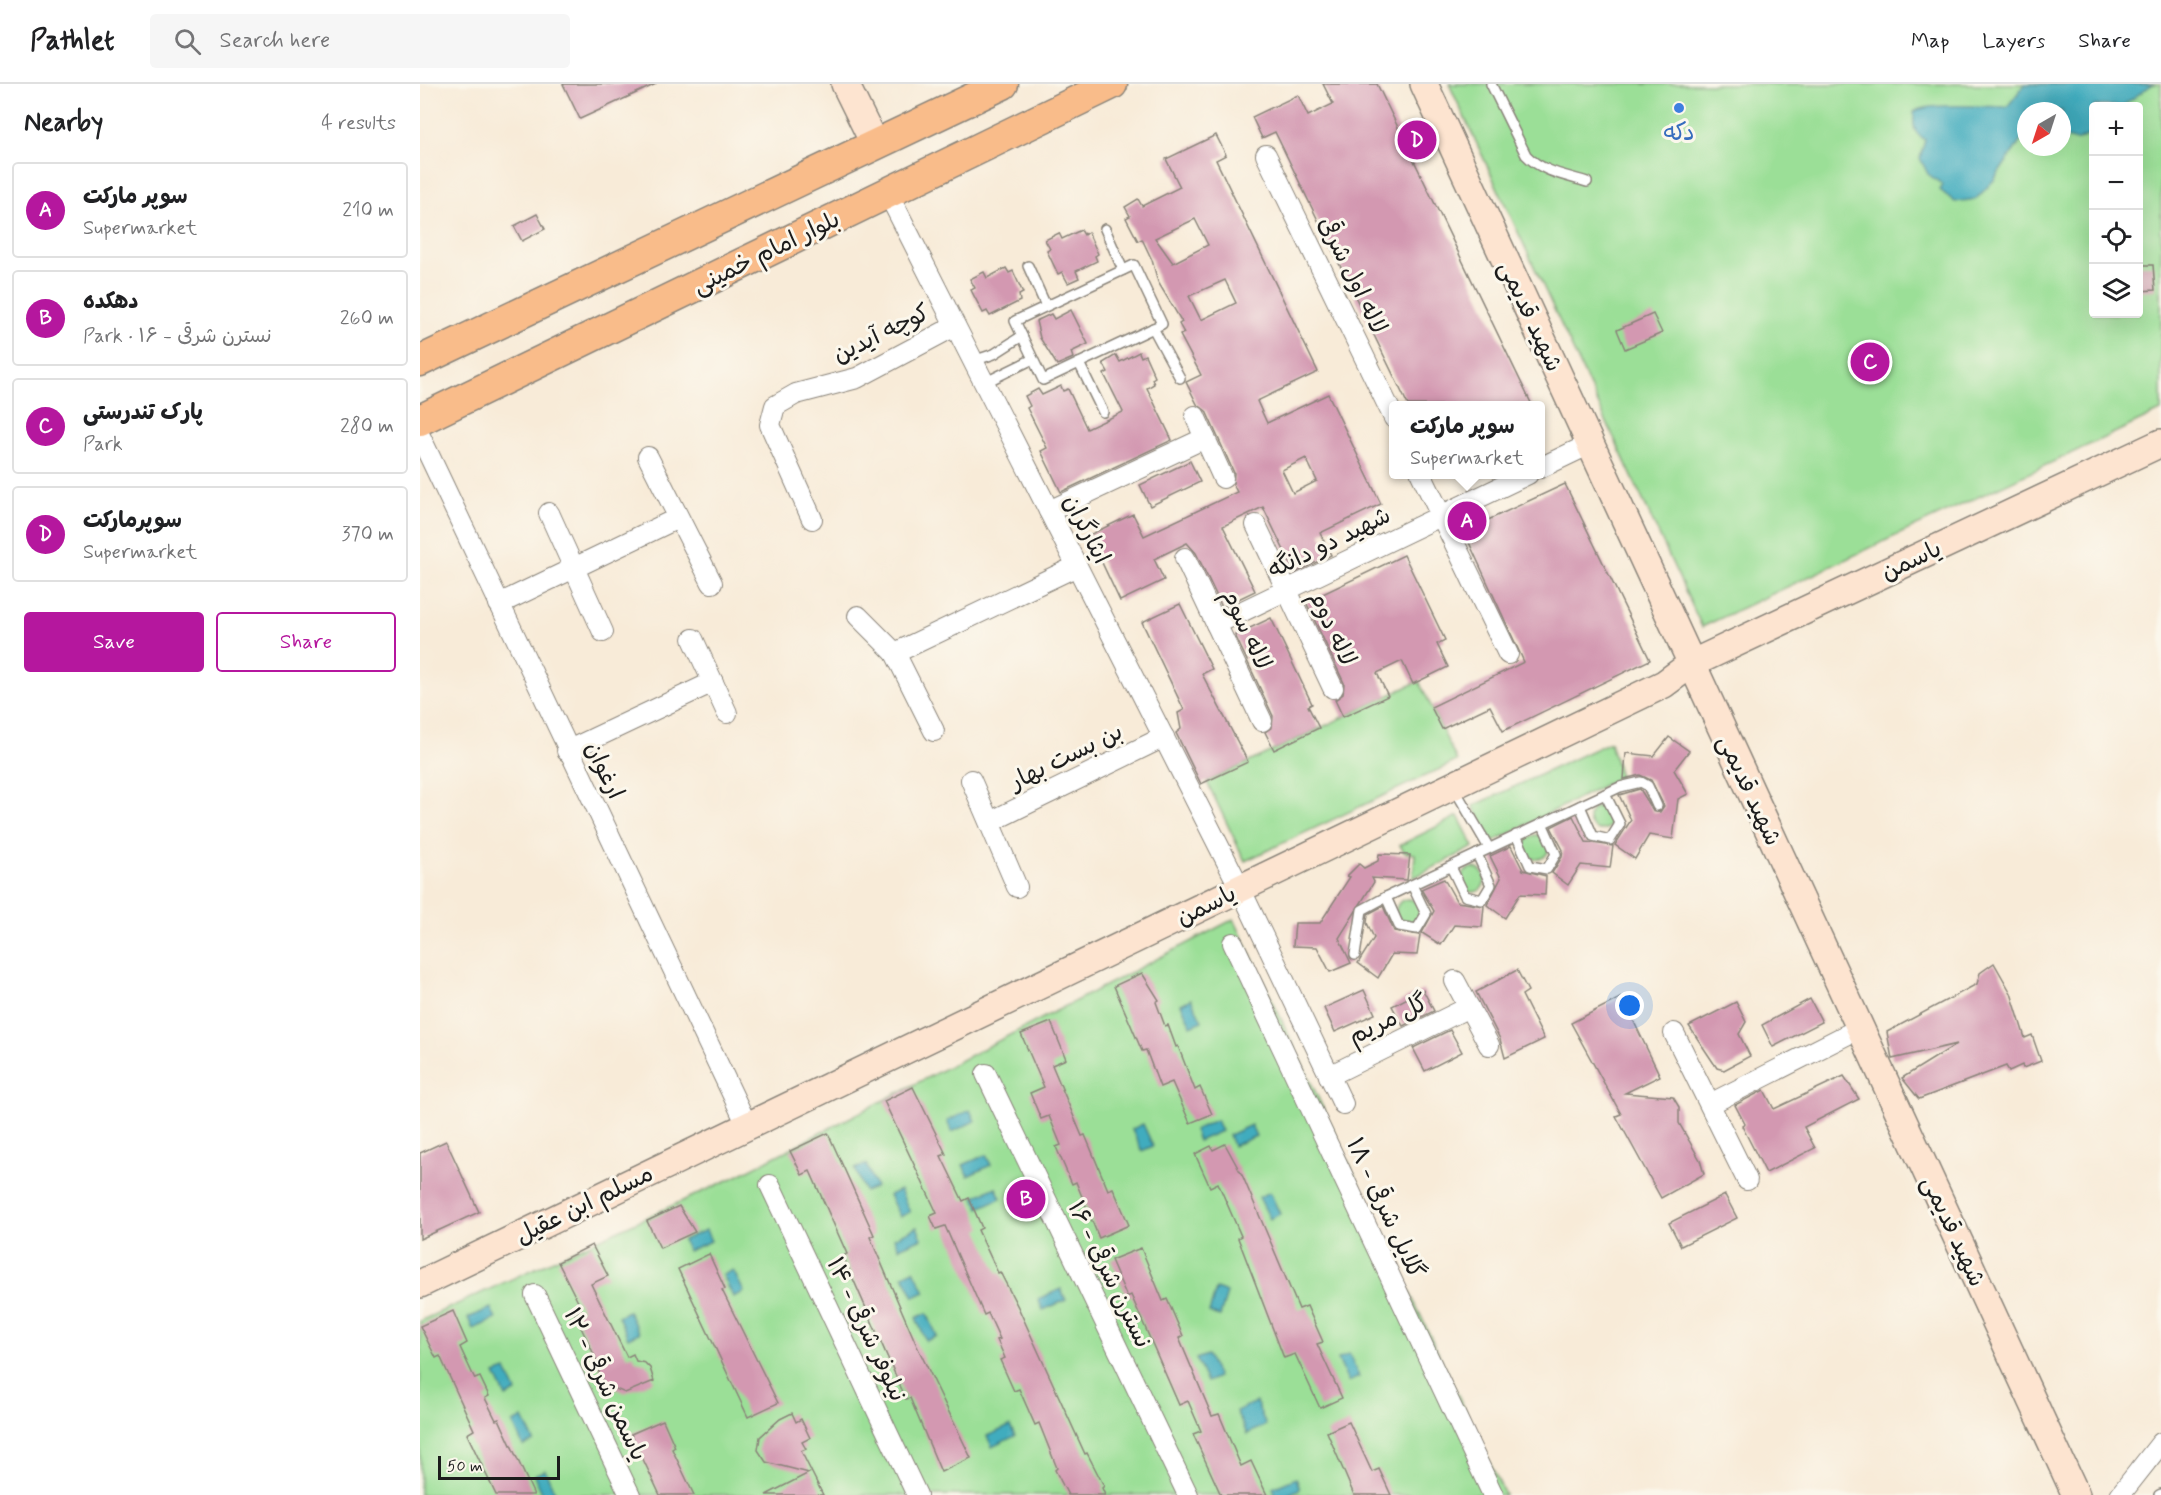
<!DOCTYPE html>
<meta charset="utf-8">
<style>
:root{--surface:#fff;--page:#f6f6f6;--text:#202124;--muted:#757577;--line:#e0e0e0;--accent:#b5179e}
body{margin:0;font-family:Mynerve,"Playpen Sans Arabic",sans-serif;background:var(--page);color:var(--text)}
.controls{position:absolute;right:18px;top:18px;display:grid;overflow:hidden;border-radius:6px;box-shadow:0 6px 24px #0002}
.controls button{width:54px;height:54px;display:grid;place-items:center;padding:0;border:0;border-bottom:2px solid var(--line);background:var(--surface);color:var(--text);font:30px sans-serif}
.compass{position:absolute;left:1597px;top:18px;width:54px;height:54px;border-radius:50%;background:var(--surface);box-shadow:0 6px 24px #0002;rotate:219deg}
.scale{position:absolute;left:18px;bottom:15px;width:122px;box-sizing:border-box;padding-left:6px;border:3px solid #1c1c1c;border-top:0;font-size:16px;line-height:21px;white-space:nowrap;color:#1c1c1c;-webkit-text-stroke:4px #fbf7ec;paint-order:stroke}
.you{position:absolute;left:1210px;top:922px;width:21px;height:21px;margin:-15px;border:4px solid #fff;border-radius:50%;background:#1a73e8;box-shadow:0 0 0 9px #1a73e833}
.badge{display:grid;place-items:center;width:39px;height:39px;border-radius:50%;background:var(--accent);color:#fff;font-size:20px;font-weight:700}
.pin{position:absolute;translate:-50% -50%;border:3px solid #fff;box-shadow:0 2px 6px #0006}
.popup{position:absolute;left:969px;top:317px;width:156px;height:78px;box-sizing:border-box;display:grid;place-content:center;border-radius:6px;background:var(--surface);filter:drop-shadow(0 2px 4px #0005);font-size:20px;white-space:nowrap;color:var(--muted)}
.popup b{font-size:22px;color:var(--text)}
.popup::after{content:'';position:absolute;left:50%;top:100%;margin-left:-12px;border:12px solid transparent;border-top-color:var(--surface)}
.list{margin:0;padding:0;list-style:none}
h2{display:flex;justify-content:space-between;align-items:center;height:78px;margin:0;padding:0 24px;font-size:26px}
h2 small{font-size:20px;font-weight:400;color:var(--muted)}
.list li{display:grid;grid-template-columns:39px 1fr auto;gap:18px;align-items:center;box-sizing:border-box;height:96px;margin:0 12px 12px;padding:0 12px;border:2px solid var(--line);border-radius:6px}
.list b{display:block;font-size:22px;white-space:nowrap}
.list p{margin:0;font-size:20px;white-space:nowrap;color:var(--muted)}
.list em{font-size:20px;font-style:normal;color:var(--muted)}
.actions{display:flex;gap:12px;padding:18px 24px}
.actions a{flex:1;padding:14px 0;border:2px solid var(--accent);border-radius:6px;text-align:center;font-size:21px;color:var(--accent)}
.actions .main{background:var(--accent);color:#fff}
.icon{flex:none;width:33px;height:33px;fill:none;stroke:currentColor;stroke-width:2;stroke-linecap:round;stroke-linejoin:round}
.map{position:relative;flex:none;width:1741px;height:1411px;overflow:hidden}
header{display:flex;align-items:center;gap:36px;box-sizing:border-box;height:84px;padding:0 30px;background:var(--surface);border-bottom:2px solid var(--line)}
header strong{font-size:28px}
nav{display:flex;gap:33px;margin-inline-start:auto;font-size:21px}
.search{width:420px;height:54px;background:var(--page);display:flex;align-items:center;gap:15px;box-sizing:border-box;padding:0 21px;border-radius:6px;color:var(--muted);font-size:22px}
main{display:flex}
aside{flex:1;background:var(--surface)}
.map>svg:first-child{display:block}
.green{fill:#9bdf97;stroke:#5c7e5a;stroke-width:1.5;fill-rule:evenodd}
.water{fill:#40acbe;stroke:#2e646d;stroke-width:1.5}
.building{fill:#d398b1;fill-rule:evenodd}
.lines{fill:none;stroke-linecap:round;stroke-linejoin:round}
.lane-casing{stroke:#8a847a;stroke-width:12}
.street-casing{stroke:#8a847a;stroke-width:22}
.secondary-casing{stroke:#8a847a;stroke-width:30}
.primary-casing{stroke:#8a847a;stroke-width:33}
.lane{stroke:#fff;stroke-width:9}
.street{stroke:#fff;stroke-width:20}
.secondary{stroke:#fde4d0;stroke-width:27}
.primary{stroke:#f9bc8a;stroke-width:30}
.shop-dot{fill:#3f7fe0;stroke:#fbf7ec;stroke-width:2}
.labels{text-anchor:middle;stroke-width:6;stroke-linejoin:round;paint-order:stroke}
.shop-label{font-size:24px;fill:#366cbe;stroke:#fbf7ec}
.street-label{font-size:24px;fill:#1c1c1c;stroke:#fbf7ec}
</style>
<header>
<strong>Pathlet</strong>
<div class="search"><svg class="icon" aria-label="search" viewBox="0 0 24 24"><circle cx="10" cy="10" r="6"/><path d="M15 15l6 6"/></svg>Search here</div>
<nav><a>Map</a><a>Layers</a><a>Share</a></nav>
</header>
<main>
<aside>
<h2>Nearby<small>4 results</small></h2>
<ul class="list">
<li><span class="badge">A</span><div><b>سوپر مارکت</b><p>Supermarket</p></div><em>210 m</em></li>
<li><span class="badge">B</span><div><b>دهکده</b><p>Park · نسترن شرقی - ۱۶</p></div><em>260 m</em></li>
<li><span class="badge">C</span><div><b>پارک تندرستی</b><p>Park</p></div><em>280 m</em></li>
<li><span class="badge">D</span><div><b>سوپرمارکت</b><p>Supermarket</p></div><em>370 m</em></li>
</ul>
<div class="actions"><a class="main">Save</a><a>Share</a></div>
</aside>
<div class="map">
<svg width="1741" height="1411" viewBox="0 0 1741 1411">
<rect width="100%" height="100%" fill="#fbf7ec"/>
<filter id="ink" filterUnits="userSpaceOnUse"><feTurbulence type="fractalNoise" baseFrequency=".0167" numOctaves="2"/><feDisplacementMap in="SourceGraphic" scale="12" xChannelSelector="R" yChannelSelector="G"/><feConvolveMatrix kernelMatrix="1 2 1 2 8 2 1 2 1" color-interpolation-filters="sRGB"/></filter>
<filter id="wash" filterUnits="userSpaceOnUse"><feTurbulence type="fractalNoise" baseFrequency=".008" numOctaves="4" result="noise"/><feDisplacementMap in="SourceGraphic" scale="24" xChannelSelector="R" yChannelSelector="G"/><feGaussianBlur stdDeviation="1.35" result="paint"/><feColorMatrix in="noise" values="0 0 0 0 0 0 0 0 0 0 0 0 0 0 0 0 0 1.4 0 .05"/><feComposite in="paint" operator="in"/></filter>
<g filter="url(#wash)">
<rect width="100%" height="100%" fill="#f8ebd8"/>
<g class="green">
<path d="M1029,0h712v327l-459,216zM1674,22h44v208h-44zM1606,27h36v36h-36z"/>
<polygon points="999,597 1037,677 825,777 787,698"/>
<polygon points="1190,658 1200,693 1073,758 1053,722"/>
<circle cx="1181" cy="734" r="12"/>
<polygon points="1038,732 1054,763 993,794 995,770 984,768 980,761"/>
<circle cx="1117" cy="763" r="12"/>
<circle cx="1053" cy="796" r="12"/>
<circle cx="988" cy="827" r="12"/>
<polygon points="814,835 1085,1411 0,1411 0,1237 319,1091"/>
</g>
<g class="water">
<path d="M1605,0h128l-31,22h-28l-1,27 -17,8 -14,-4v-26h-36v22l-32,47 -18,19 -21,3 -15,-12 3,-5 -15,-11 -8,-16 5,-18c-12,-7 -12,-14 -11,-28 12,-10 74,-5 93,-5z"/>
<polygon points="771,915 782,937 771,942 761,920"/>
<polygon points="550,1026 555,1037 532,1048 527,1037"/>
<polygon points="796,1036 801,1047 778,1057 774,1046"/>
<polygon points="723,1040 733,1062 722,1067 712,1045"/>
<polygon points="831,1041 836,1052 813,1062 809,1051"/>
<polygon points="566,1071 571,1081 548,1092 543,1081"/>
<polygon points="446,1080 456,1103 445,1108 435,1085"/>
<polygon points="576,1103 581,1114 559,1124 554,1113"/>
<polygon points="480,1106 490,1128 480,1133 469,1111"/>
<polygon points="850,1108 860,1130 850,1135 839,1113"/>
<polygon points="497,1143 502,1154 479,1164 474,1154"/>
<polygon points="286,1146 291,1157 268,1167 263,1156"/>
<polygon points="313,1186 324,1208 313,1213 303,1191"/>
<polygon points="494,1186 505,1208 494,1213 483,1191"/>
<polygon points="641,1205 646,1216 623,1226 618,1215"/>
<polygon points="796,1205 807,1209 800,1232 789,1229"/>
<polygon points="71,1224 76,1235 53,1245 48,1234"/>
<polygon points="208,1227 219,1249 208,1254 198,1232"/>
<polygon points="507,1229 517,1252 506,1257 496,1234"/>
<polygon points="929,1270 939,1293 928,1298 918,1275"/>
<polygon points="787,1271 798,1293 787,1298 776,1275"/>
<polygon points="86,1286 96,1308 86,1313 75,1290"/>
<polygon points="836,1318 846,1341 827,1350 816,1327"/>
<polygon points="103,1334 114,1357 103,1362 93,1339"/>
<polygon points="590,1342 595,1352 572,1363 567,1352"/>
<polygon points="125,1386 135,1409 123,1411 114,1391"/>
<polygon points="876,1394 880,1405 867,1411 856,1411 853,1404"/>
</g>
<g id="blocks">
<g class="building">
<polygon points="143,0 236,0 160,35"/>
<polygon points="903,0 957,0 1112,321 988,321 855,48 842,54 832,33 878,11 888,32 913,20"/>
<path d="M796,51l10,20 -10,5 102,212 -61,29 10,22 61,-29 53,110 -61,29 11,22 -36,18 -32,-66 -40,19 32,65 -33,16 -26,-54 -9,-10 -33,16 10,21 -44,21 -31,-66 44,-21 11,22 93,-44 -4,-8 1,-11 -28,-62 -9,-7 -11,-22 15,-7 -21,-40 4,-2 -5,-9 3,-2 -24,-40 -6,-22 -10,-21 -4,2 -12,-23 4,-2 -5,-9 13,-8 4,7 38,-19 -14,-28zM775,135l13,26 -35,18 -18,-25zM805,196l11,23 -35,17 -12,-24zM886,374l11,23 -24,12 -11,-23z"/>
<polygon points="117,130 125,145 102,157 94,142"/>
<polygon points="661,146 664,151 668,148 678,170 675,172 677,177 656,187 659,194 648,199 642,188 638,190 627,167 630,165 625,156 639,149 642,155"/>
<polygon points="1719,181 1733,181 1735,206 1719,207"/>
<polygon points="586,184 589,189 593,187 603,209 599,211 600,217 570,232 567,227 563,229 551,206 555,204 550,195 564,188 567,194"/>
<polygon points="651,226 668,260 651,268 653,274 637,281 620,254 616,237 631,230 634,235"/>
<polygon points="1233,230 1242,249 1205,265 1197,246"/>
<polygon points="719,268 721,273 725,271 735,293 732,295 734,300 727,304 752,356 641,408 621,367 627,364 607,324 610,322 605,312 618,305 622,311 641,302 643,307 648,305 667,345 703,328 684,290 688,288 683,279 696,271 700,278"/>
<polygon points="770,377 780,398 730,422 720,401"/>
<polygon points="1145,400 1230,576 1083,647 1070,622 1022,645 1011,623 1104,578 1047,454 1053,443"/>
<polygon points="984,471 1025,556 1017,560 1028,583 993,600 982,577 957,589 968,612 923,633 915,616 923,610 924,599 886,518"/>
<polygon points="760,520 792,585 782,590 828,678 781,700 756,649 761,645 758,629 764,626 722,538"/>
<polygon points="851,534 892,620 888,622 899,644 854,666 845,648 852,643 853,632 815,551"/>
<polygon points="1249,653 1269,667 1254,686 1268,710 1258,715 1253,755 1229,751 1215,775 1195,761 1211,736 1199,711 1220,705 1234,728 1240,728 1244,722 1231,696 1220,691 1204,695 1206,669 1234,672"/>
<polygon points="1153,732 1166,758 1193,762 1190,784 1161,781 1148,801 1132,789 1142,773 1143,766 1131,743"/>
<polygon points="1091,762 1103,786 1126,792 1125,811 1100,810 1085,834 1067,821 1081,794 1070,772"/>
<polygon points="959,770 990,771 987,796 952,794 954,798 919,854 931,879 910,888 897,863 873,862 875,839 900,839 930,793 927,792 939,780 944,784 958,777"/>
<polygon points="1024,795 1037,818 1064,822 1062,843 1034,841 1021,861 1002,849 1014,827 1001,805"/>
<polygon points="963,822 974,847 1000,851 997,871 972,870 958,894 938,879 954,854 947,839 948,830"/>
<polygon points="1574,879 1591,909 1605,954 1612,951 1621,977 1603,984 1602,981 1589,987 1586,982 1499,1015 1482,994 1537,960 1472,975 1467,948 1557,900 1560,889"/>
<polygon points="1097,886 1108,907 1102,911 1124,955 1085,974 1080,955 1056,908"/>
<polygon points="722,889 739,916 736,918 745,942 748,941 756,963 758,962 775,1006 780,1003 792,1030 770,1039 752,998 740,1003 726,966 722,967 694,902"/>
<polygon points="944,906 955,930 915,948 904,924"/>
<polygon points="1003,906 1014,927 983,942 972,922"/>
<polygon points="1202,913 1240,992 1205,1009 1253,1013 1259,1023 1259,1039 1280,1076 1284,1090 1241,1114 1196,1032 1201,1030 1151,939"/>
<polygon points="1390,915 1402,938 1353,963 1342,941"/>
<polygon points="1316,918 1326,938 1319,950 1330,972 1304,986 1297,984 1269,942"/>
<polygon points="631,938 646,975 632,981 662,1052 665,1051 688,1106 693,1104 709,1141 679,1154 656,1098 652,1100 636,1063 641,1061 629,1032 621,1035 610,1009 624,1003 601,950"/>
<polygon points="1030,946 1042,968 1005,987 993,964"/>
<polygon points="1424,992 1439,1015 1384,1043 1395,1064 1346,1089 1322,1042 1325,1040 1315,1021 1344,1006 1354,1025"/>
<polygon points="493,1003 526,1070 521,1072 543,1117 549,1114 562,1144 558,1146 578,1189 580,1188 598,1223 665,1370 667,1369 684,1402 682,1404 685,1411 648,1411 635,1386 637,1384 619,1339 615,1341 599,1305 594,1307 580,1276 585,1274 577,1256 580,1255 568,1229 564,1231 525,1142 516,1145 510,1132 517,1129 464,1017"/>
<polygon points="408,1049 454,1151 450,1153 497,1262 551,1374 521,1388 490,1314 486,1315 423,1172 427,1170 390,1087 382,1091 370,1067"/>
<polygon points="26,1057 59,1128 0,1155 0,1069"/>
<polygon points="805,1060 823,1093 879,1225 887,1222 903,1258 897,1260 922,1314 900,1324 875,1270 864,1274 818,1154 821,1152 798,1099 790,1103 775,1070 791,1062 793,1066"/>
<polygon points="1305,1111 1317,1134 1261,1162 1249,1139"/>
<polygon points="259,1122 275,1148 240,1164 227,1137"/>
<polygon points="172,1161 188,1192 171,1200 207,1273 213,1270 216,1277 225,1279 230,1284 234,1297 205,1309 184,1300 178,1286 181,1285 154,1229 162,1226 138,1178"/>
<polygon points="721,1164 743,1217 747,1215 763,1252 759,1254 792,1332 799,1330 821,1382 831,1377 847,1411 801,1411 773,1350 781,1347 768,1317 759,1321 711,1211 707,1213 691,1176"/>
<polygon points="289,1170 305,1205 302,1206 358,1319 328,1333 258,1185"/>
<polygon points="33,1227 47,1259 40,1263 55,1295 60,1293 69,1312 65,1314 76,1336 79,1335 114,1411 76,1411 47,1350 54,1346 20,1272 16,1274 0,1242"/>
<polygon points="372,1329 376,1338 381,1335 390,1354 382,1358 386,1365 381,1367 403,1411 346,1411 389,1389 346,1378 338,1366 340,1353 360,1335"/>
<polygon points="243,1336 255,1363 252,1365 274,1411 240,1411 211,1350"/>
<polygon points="929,1338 952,1388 959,1385 971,1411 934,1411 907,1348"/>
</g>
</g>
</g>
<g filter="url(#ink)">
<use href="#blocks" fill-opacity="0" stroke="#8a847a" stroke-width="1.5"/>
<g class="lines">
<defs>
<g id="lane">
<path d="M1071,0l35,71c16,17 39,20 61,27"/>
<polyline points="685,145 703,186"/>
<polygon points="714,181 742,240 623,296 595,237"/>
<polyline points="608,182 626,222"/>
<polyline points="733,244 760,294"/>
<polyline points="553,277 574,270 602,252"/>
<polyline points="659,279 683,328"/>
<polyline points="564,299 613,275"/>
<polyline points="1034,704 1069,764"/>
<polyline points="1160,722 1173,752 1190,756 1200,740 1185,710"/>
<polyline points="1096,751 1110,782 1127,785 1136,770 1122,739"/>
<polyline points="1031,783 1045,812 1062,816 1071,801 1057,770"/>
<polyline points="966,813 979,842 997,845 1006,830 992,801"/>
<polyline points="935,871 942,826 966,813 1200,703 1221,698 1228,702 1237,722"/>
<polyline points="1739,1411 1741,1410"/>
</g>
<g id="street">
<polyline points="846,71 974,334"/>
<polyline points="468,109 820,804 923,1020"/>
<polyline points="775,332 803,394"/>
<polyline points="0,352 327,1041"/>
<polyline points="228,373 292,499"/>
<polyline points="1120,384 1170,360"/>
<polyline points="1001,390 1088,570"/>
<polyline points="629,427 785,354"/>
<polyline points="129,429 183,548"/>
<polyline points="392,435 350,341 355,322 376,310 437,294 535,242"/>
<polyline points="836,441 913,604"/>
<polyline points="765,474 842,637"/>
<polyline points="79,520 258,434"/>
<polyline points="438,532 475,569 657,482"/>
<polyline points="796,540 1108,390"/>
<polyline points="273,555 307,629"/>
<polyline points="475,569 514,647"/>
<polyline points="147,667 293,598"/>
<polyline points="551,696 597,803"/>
<polyline points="570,738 744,653"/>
<polyline points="813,859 1073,1411"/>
<polyline points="1035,897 1069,961"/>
<polyline points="1254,949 1327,1096"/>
<polyline points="566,990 768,1411"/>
<polyline points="909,992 1049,923"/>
<polyline points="1290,1020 1440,944"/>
<polyline points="350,1101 497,1411"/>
<polyline points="115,1211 210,1411"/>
<polyline points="1700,1411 1741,1359"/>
</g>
<g id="secondary">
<polyline points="425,0 455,61"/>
<polyline points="1004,0 1656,1411"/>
<polyline points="0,1200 1244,600 1271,580 1741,359"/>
</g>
<g id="primary">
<polyline points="0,277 583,0"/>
<polyline points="0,336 692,0"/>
</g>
</defs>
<use href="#lane" class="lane-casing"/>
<use href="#street" class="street-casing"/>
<use href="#secondary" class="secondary-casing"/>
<use href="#primary" class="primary-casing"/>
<use href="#lane" class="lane"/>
<use href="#street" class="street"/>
<use href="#secondary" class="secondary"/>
<use href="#primary" class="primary"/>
</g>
</g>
<circle class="shop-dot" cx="1259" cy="24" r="6"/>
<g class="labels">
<g class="shop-label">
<text x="1259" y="56">دکه</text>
</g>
<g class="street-label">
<text transform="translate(346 168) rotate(-26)" y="8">بلوار امام خمینی</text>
<text transform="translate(933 191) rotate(64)" y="8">لاله اول شرقی</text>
<text transform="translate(1111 232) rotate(65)" y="8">شهید قدیمی</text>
<text transform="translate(461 249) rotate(-26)" y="8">کوچه آیدین</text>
<text transform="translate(667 445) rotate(63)" y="8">ایثارگران</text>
<text transform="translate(909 458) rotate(-26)" y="8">شهید دو دانگه</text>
<text transform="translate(1491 476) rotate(-25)" y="8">یاسمن</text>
<text transform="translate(913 544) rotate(65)" y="8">لاله دوم</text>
<text transform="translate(827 545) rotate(65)" y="8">لاله سوم</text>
<text transform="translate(646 672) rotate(-26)" y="8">بن بست بهار</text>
<text transform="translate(185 686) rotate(65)" y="8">ارغوان</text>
<text transform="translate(1330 706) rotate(65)" y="8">شهید قدیمی</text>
<text transform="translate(786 821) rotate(-26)" y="8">یاسمن</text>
<text transform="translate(968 935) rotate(-26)" y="8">گل مریم</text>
<text transform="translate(164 1120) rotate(-26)" y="8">مسلم ابن عقیل</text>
<text transform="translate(966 1124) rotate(65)" y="8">گلایل شرقی - ۱۸</text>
<text transform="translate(1534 1147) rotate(65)" y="8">شهید قدیمی</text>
<text transform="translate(690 1190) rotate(64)" y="8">نسترن شرقی - ۱۶</text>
<text transform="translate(447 1245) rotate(65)" y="8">نیلوفر شرقی - ۱۴</text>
<text transform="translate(186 1300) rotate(65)" y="8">یاسمن شرقی - ۱۲</text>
</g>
</g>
</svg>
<div class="controls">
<button>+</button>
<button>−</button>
<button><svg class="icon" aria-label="locate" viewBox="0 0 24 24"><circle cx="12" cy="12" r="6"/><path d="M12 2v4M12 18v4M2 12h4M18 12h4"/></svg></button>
<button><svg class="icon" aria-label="layers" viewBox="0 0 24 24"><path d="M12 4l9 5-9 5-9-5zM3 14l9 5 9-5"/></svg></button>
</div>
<svg class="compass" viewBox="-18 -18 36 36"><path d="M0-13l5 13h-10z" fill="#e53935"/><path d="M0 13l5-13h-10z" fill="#757577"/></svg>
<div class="scale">50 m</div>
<div class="you"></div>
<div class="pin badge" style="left:1047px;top:437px">A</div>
<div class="popup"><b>سوپر مارکت</b>Supermarket</div>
<div class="pin badge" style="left:606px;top:1115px">B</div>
<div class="pin badge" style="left:1450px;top:278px">C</div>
<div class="pin badge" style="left:997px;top:56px">D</div>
</div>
</main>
